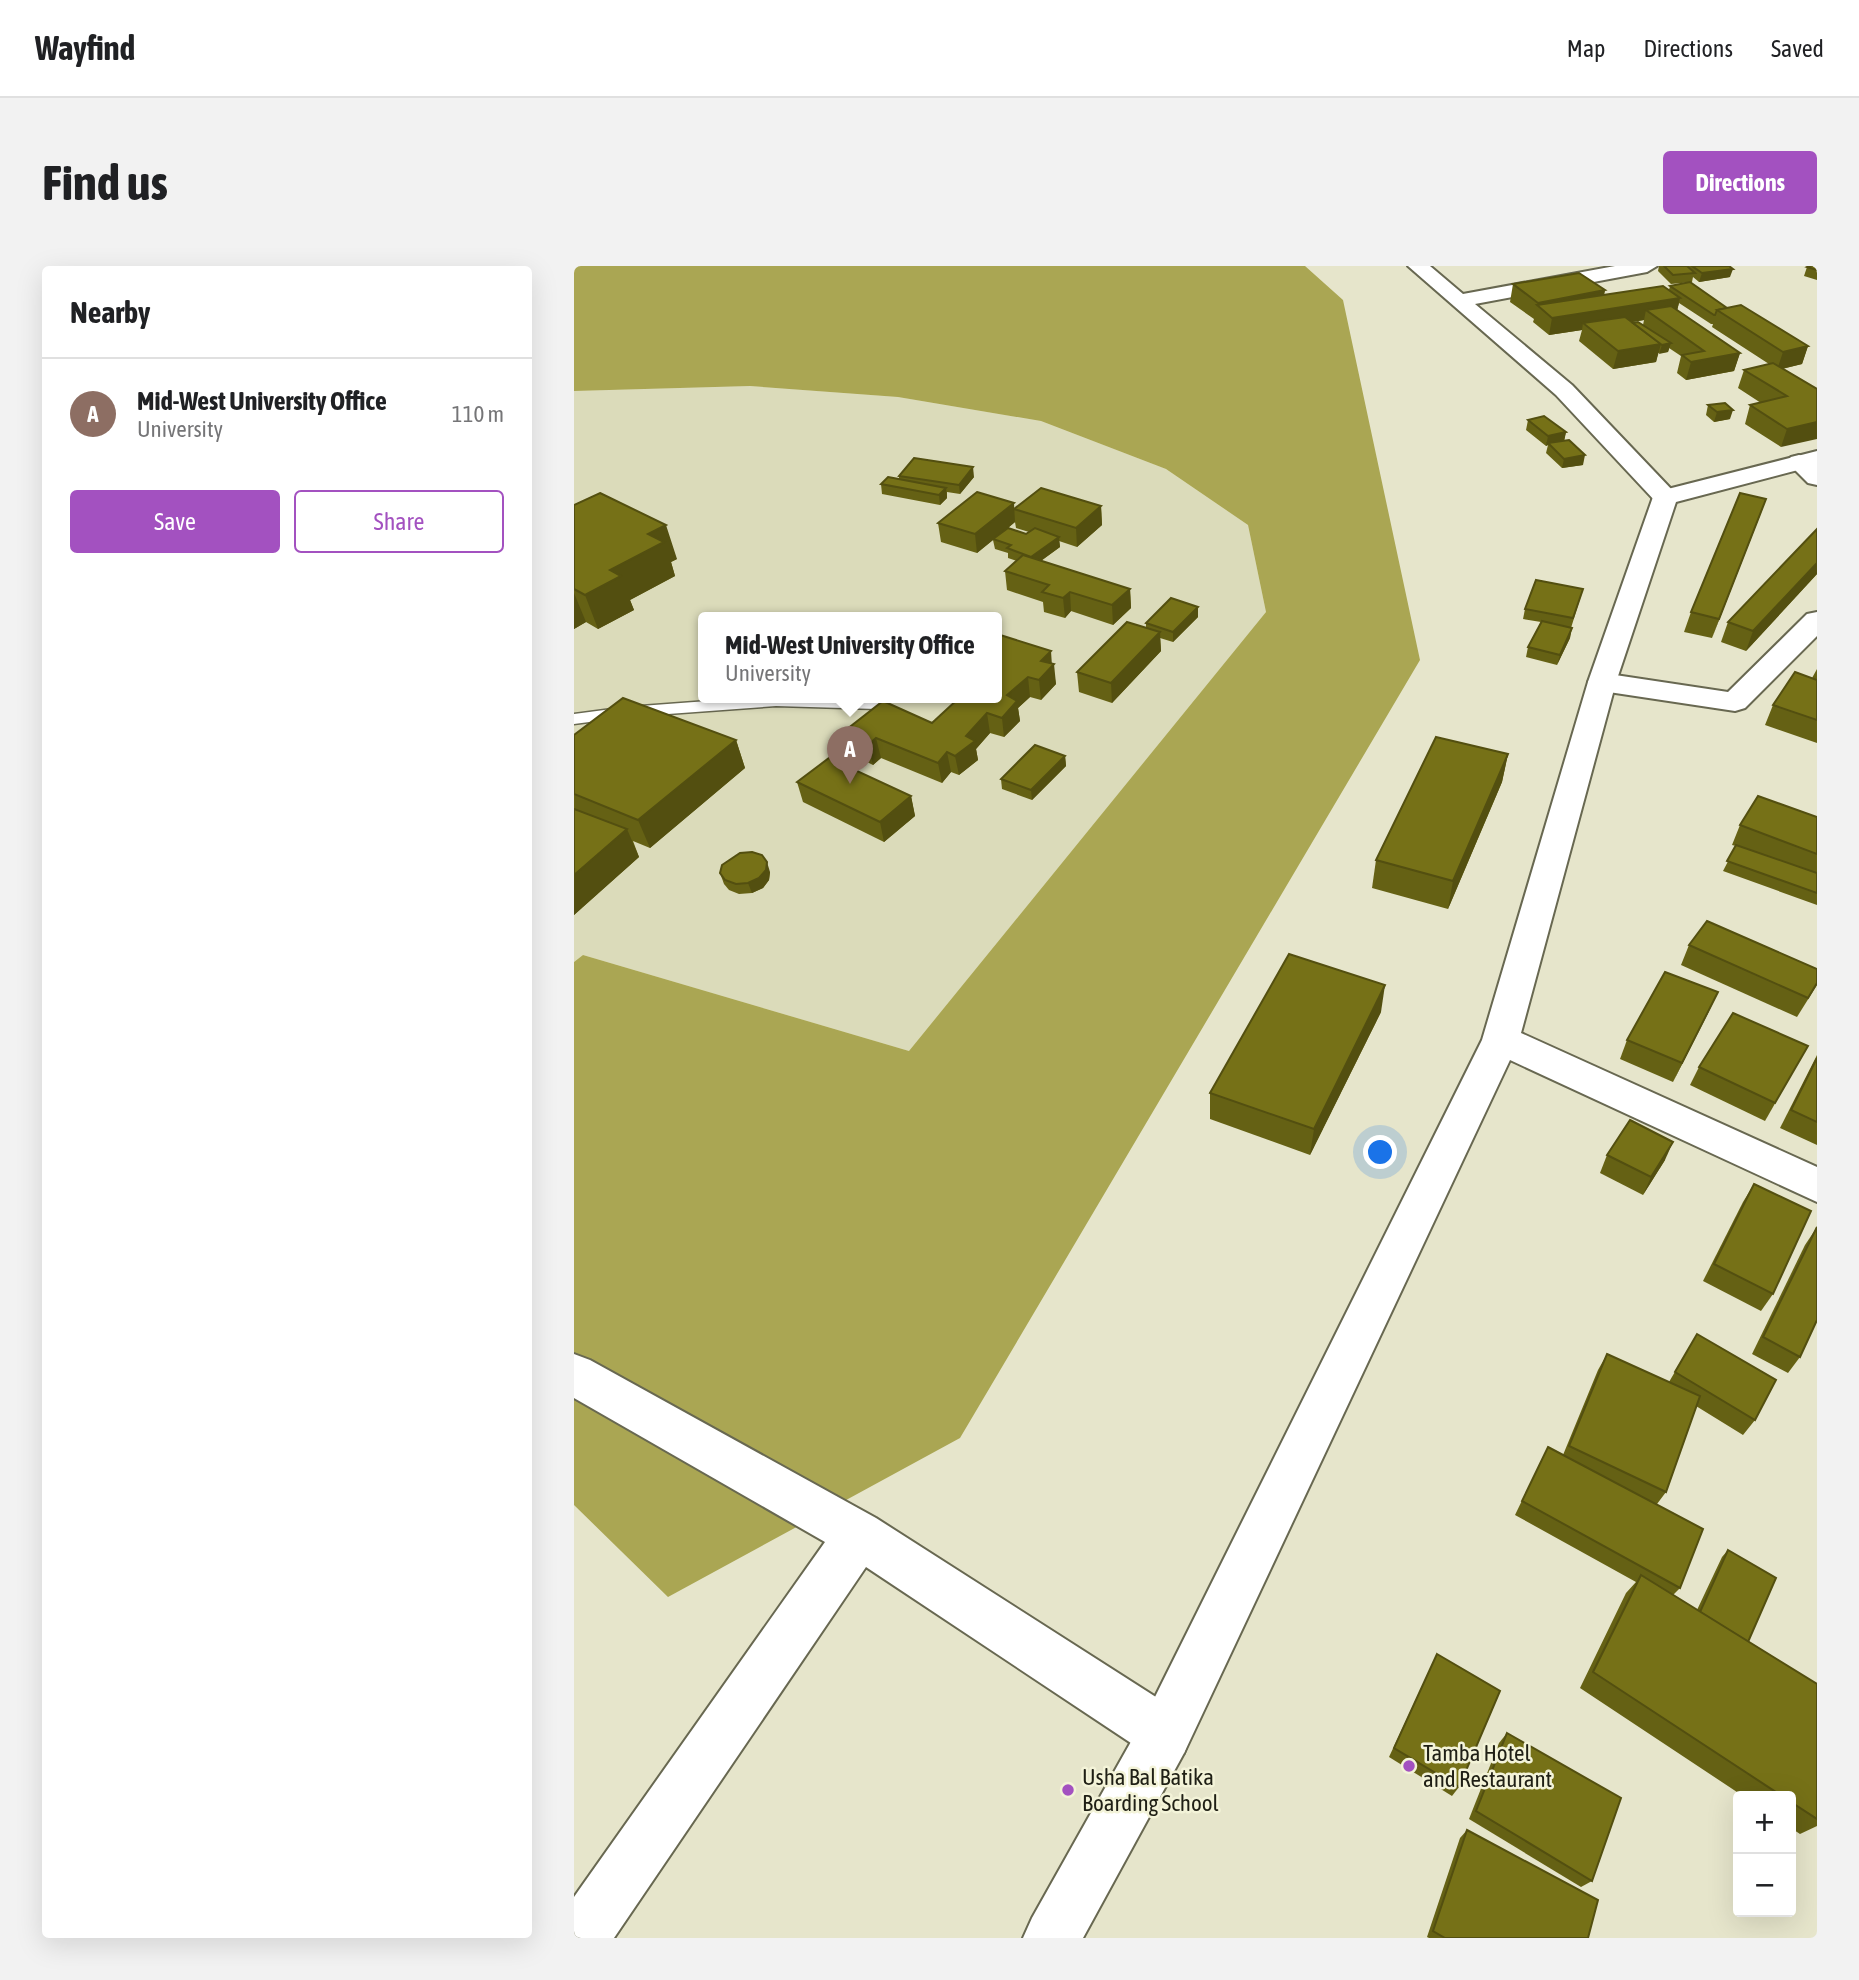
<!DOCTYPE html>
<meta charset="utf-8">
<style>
:root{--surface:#fff;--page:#f2f2f2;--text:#202124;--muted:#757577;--line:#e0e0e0;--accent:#a351c0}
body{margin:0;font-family:"Asap Condensed",sans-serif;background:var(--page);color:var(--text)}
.controls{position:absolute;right:21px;bottom:21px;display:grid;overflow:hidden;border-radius:7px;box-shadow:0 7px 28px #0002}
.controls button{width:63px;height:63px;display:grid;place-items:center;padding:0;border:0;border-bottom:2px solid var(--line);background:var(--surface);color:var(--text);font:35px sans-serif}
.you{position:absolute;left:807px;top:887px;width:24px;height:24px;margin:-18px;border:5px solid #fff;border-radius:50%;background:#1a73e8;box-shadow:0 0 0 10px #1a73e833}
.badge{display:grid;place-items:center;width:46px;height:46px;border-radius:50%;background:var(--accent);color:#fff;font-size:23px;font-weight:700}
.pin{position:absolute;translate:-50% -58px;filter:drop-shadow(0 2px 4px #0008)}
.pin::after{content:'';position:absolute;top:37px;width:24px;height:21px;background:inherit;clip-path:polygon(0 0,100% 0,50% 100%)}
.popup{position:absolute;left:124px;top:346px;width:304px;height:91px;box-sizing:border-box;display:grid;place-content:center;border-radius:7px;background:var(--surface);filter:drop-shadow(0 2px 5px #0005);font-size:23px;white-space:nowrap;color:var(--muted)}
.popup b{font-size:26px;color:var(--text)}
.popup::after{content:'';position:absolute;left:50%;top:100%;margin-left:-14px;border:14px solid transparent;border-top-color:var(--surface)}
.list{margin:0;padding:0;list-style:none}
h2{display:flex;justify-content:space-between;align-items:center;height:91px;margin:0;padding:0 28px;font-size:30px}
h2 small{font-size:23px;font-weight:400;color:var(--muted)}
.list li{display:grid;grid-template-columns:46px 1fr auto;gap:21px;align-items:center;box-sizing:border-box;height:112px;padding:0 28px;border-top:2px solid var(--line)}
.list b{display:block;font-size:26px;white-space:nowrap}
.list p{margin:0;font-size:23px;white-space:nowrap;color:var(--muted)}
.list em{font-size:23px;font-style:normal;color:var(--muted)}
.actions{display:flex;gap:14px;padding:21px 28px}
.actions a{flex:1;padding:16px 0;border:2px solid var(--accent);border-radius:7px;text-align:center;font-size:24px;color:var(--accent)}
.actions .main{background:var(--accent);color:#fff}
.map{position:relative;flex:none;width:1243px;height:1672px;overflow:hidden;border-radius:7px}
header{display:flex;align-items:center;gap:42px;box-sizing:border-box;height:98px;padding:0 35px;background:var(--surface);border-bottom:2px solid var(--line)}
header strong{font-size:33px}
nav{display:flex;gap:38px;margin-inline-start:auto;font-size:24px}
.intro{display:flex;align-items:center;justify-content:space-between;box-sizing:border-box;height:168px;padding:0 42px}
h1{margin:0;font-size:49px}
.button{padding:18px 32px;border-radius:7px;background:var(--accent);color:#fff;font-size:24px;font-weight:700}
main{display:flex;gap:42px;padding:0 42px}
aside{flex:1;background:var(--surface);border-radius:7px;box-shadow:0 7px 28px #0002}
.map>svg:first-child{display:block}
.built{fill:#dbdbba;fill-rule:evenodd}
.forest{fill:#aaa653}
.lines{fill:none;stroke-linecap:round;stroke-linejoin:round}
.service-casing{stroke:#686851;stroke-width:3}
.minor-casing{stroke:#686851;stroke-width:4}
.tertiary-casing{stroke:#686851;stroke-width:4}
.service{fill:#fff;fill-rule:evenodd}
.minor{fill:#fff;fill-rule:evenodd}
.tertiary{fill:#fff;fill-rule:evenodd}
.wall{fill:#656114;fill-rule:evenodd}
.shaded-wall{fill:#534f10}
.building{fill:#767117;stroke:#534f10;stroke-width:2}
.poi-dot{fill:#a351c0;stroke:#f3f3d8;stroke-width:2.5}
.labels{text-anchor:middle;stroke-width:5;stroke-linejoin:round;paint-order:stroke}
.near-poi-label{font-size:23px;fill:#1f1f15;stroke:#f3f3d8;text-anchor:start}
</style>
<header>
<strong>Wayfind</strong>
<nav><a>Map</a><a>Directions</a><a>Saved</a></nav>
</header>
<div class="intro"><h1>Find us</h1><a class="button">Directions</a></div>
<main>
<aside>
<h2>Nearby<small></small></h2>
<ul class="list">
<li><span class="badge" style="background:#8d6e63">A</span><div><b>Mid-West University Office</b><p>University</p></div><em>110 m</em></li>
</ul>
<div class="actions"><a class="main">Save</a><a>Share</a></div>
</aside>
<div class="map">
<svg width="1243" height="1672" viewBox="0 0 1243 1672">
<rect width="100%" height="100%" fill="#e6e5cb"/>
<path class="built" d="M176,120l148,11 143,24 125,48 82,56 18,87 -357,439 -326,-96 -9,7v-571zM129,352h294v80h-294z"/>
<polygon class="forest" points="0,0 731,0 769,34 846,394 386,1172 94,1331 0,1239 0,696 9,689 335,785 692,346 674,259 592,203 467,155 324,131 176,120 0,125"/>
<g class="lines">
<defs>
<polygon id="service" points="174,432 303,433 311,438 303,443 202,440 53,451 0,458 0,448 53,441"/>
<g id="minor">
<polygon points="834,0 856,0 889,28 1041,0 1083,0 1073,6 901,38 998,119 1100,226 1103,231 1100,236 1091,238 1082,236 982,129"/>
<polygon points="1225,189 1233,191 1243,199 1243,219 1234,217 1213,196 1217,191"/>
<polygon points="1243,346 1243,370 1171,442 1161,445 1028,425 1018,422 1014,416 1018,410 1028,407 1154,426 1233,348"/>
<polygon points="0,1088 16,1094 302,1252 610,1449 617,1468 610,1487 591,1494 572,1487 292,1301 40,1672 0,1672 0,1631 251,1276 0,1132"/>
</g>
<polygon id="tertiary" points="1243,185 1243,199 1102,236 1042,416 947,767 1243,901 1243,936 936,794 610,1487 509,1672 449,1672 458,1652 572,1449 908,774 1014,416 1079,231 1082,226"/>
</defs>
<use href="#service" class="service-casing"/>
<use href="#minor" class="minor-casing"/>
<use href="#tertiary" class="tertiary-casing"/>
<use href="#service" class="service"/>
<use href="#minor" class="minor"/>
<use href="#tertiary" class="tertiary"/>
</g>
<g class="wall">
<polygon points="1085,0 1155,0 1156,11 1125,16 1119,11 1118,16 1097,18 1084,5"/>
<polygon points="1243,0 1243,14 1230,10 1233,1"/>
<path d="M939,18l92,6 -1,5 65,-5 1,-4 57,22 81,38 -6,18 -20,5 35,20 -36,58 -36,-23 5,-19 11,-2 -23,-15 6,-18 25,-6 -57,-37 1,-3h-2l-32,-21 -2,7 63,43 -6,18 -48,9 -9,-7 4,-17 -12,-8 -1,4 -10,1 -2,9 -43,7 -34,-28 3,-11 -33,5 -16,-13 1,-3 -24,-17zM1070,54l-1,5 -10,-3z"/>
<polygon points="1134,139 1156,153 1140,156 1132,149"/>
<polygon points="954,154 992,166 990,174 1009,199 988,202 972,187 974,179 972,180 952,164"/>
<polygon points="325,210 400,211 386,228 373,226 373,232 366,239 308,228 307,218 325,213"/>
<polygon points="1192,233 1138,372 1110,366 1117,346"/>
<polygon points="0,239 103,293 97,296 101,310 56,334 60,344 24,363 12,356 0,363"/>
<path d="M527,240l1,19 -25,22 -18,-6 1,6 -19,14 89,28 1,19 -18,17 -42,-14 -6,7 -21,-6 -1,-10 -36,-12 -2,-19 12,-10 -9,-3v-5l-13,-4 -2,-9 -16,13 -36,-11 -3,-19 77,-14zM441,256l1,6 13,4 -3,2 -18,-6z"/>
<polygon points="1243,263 1243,308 1172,385 1147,376 1154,356"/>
<polygon points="1009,323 997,362 996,372 983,399 952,391 954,381 967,356 949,353 951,343"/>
<polygon points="624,351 599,376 586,372 587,385 538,437 505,426 503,406 572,362 572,357"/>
<polygon points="423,368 478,398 482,418 467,434 456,431 444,442 446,455 430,471 416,467 402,483 404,494 385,509 377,506 368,517 307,492 299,499 273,486 268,467 358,457 423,432"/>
<polygon points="1243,403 1243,477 1191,459 1199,439 1238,412"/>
<polygon points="0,469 162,474 171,502 76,582 59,575 65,591 0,649"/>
<polygon points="934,488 928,516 874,643 798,622 802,594"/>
<polygon points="491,490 492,500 458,534 428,523 427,513"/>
<polygon points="223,516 337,530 341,550 310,576 229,536"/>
<polygon points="1243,551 1243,639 1149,605 1162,580 1158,579 1166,559"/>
<polygon points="196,606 195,614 189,622 178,627 165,628 155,624 150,618 146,607"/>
<polygon points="1115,679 1243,703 1243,719 1223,751 1107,699"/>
<polygon points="1135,745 1099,816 1046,793 1053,774"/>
<polygon points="807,746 736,889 636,853 636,827"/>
<polygon points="1234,780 1191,855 1116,819 1125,801"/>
<polygon points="1243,789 1243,879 1206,862"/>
<polygon points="1033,889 1091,894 1069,929 1026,907"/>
<polygon points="1180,918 1199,1028 1187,1045 1129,1015 1169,936"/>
<polygon points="1243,961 1226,1091 1214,1107 1178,1088 1231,979"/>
<polygon points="1123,1068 1181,1154 1169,1169 1122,1140 1092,1226 1083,1238 1106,1322 1099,1329 1123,1344 1148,1291 1154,1284 1174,1375 1243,1418 1243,1560 1226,1568 1217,1562 1217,1530 1169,1530 1006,1422 1052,1327 1062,1316 941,1249 974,1181 989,1189 1024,1104 1033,1088 1095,1116"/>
<polygon points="863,1388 885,1521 878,1530 815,1491"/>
<polygon points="933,1467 1018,1615 1007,1621 895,1553 925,1477"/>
<polygon points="893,1564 1014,1672 855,1672 853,1671 886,1572"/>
</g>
<g class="shaded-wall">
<polygon points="1159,3 1156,11 1125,16 1128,7"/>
<polygon points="1031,24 1027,42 964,40 964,37"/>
<polygon points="1106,32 1102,50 1072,44 1070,54 1016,63 1009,57 1008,64 975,69 978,52"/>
<polygon points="1097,77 1094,86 1085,88 1088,79"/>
<polygon points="1087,78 1082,96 1039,103 1044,85"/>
<polygon points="1234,80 1228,98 1203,104 1209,86"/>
<polygon points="1166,87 1160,105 1112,114 1117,96"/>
<polygon points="1159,144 1156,153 1140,156 1143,146"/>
<polygon points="1243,156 1243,173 1207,181 1213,163"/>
<polygon points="992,166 990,176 974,177 974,179 972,180 974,170"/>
<polygon points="1011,189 1009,199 988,202 990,193"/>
<polygon points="399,201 400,211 386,228 385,219"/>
<polygon points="372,222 373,232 366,239 365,229"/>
<polygon points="1192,233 1185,252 1138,372 1145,353"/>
<polygon points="440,237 441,256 403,287 401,268"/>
<polygon points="527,240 528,259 503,281 502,262"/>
<polygon points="92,259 103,293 97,296 101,310 56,334 60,344 24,363 11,329 74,268"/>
<polygon points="485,271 486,281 458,301 457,291"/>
<polygon points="1243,297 1243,308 1172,385 1179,365"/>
<polygon points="556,323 557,342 539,359 538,339"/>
<polygon points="496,326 497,345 491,352 489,332"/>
<polygon points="0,327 12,356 0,363"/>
<polygon points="624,341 624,351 599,376 599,366"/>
<polygon points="998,362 996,372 983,399 986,389"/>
<polygon points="586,366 587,385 538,437 537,417"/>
<polygon points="477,385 478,400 480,398 482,418 467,434 465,414 467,395"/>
<polygon points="454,411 456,431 444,442 446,455 430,471 428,452 433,429"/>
<polygon points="413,447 416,467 402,483 404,494 385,509 381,490 392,470"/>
<polygon points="302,472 307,492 299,499 294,479"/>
<polygon points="162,474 171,502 76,582 64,554"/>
<polygon points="373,486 377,506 368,517 364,497"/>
<polygon points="934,488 928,516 874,643 879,615"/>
<polygon points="491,490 492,500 458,534 457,524"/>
<polygon points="337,530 341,550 310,576 306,556"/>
<polygon points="53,563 65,591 0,649 0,609"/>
<polygon points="193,596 196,606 195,614 189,622 178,627 174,617"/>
<polygon points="811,719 807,746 736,889 740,863"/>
<polygon points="1144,726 1135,745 1099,816 1108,797"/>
<polygon points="1099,876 1091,894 1069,929 1077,911"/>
</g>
<g class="building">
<polygon points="1090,0 1113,0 1121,7 1099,9"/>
<polygon points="1118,0 1155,0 1159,3 1128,7"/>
<polygon points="1235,0 1243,0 1243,4 1233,1"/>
<polygon points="1005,7 1031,24 964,37 939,18"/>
<polygon points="1116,16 1153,42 1143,44 1141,49 1140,49 1096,20"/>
<polygon points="1089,20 1106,32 978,52 963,39"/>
<polygon points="1167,39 1234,80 1209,86 1143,44"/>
<polygon points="1097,40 1166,87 1117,96 1108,89 1130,85 1072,44"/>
<polygon points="1051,51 1087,78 1044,85 1009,57"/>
<polygon points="1064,56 1097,77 1088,79 1059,57"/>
<polygon points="1199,97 1243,123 1243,156 1213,163 1176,139 1213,130 1170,104"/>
<polygon points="1151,137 1159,144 1143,146 1134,139"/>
<polygon points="970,150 992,166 974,170 954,154"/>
<polygon points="995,174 1011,189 990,193 974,177"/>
<polygon points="340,192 399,201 385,219 325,210"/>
<polygon points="314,211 372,222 365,229 307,218"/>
<polygon points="467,222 527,240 502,262 440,243"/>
<polygon points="403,226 440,237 401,268 364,257"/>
<polygon points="26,227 92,259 74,268 90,276 36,304 47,310 11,329 0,323 0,239"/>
<polygon points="1166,227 1192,233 1145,353 1117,346"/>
<polygon points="434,262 452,268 461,262 485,271 457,291 433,282 437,279 419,273"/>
<polygon points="1243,263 1243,297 1179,365 1154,356"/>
<polygon points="449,289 556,323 538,339 496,326 489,332 468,326 475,319 431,305"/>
<polygon points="962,314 1009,323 999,352 951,343"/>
<polygon points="597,332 624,341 599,366 572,357"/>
<polygon points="968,355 998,362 986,389 954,381"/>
<polygon points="553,356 586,366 537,417 503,406"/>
<polygon points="423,368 477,385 467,395 480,398 465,414 454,411 433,429 443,435 428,452 413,447 392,470 401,475 381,490 373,486 364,497 302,472 294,479 268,467 309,435 358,457 385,432 423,432"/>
<polygon points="1221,406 1243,414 1243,454 1199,439"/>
<polygon points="49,432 162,474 64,554 0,528 0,469"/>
<polygon points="862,471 934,488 879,615 802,594"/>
<polygon points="461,479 491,490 457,524 427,513"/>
<polygon points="255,492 337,530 306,556 223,516"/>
<polygon points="1184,530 1243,551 1243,588 1166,559"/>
<polygon points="0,543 53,563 0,609"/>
<polygon points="1162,579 1243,607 1243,627 1153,595"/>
<polygon points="178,586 188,589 193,596 192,604 185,612 174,617 162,618 151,614 146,607 148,599 166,587"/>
<polygon points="1133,655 1243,703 1243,717 1234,732 1115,679"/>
<polygon points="715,688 811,719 740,863 636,827"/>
<polygon points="1091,706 1144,726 1108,797 1053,774"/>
<polygon points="1159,747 1234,780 1201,837 1125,801"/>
<polygon points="1243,792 1243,856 1217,844"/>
<polygon points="1056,854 1099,876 1077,911 1033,889"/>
<polygon points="1180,918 1237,945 1199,1028 1140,998"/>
<polygon points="1243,961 1243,1054 1226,1091 1189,1071"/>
<polygon points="1123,1068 1202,1114 1181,1154 1101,1106"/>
<polygon points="1033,1088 1126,1130 1092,1226 995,1180"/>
<polygon points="974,1181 1129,1263 1106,1322 948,1235"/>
<polygon points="1154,1284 1202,1312 1174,1376 1126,1346"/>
<polygon points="1067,1309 1243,1418 1243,1553 1217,1536 1217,1530 1208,1530 1019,1406"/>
<polygon points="863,1388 926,1425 885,1521 820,1482"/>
<polygon points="933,1467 1047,1532 1018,1615 902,1545"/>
<polygon points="893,1564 1024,1634 1014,1672 871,1672 859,1665"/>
</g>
<g class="poi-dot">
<circle cx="835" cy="1500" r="7"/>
<circle cx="494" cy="1524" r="7"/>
</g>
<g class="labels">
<g class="near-poi-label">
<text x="849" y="1495">Tamba Hotel<tspan x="849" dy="26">and Restaurant</tspan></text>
<text x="508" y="1519">Usha Bal Batika<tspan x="508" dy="26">Boarding School</tspan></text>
</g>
</g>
</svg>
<div class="controls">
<button>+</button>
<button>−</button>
</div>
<div class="you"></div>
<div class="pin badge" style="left:276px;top:518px;background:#8d6e63">A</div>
<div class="popup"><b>Mid-West University Office</b>University</div>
</div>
</main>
